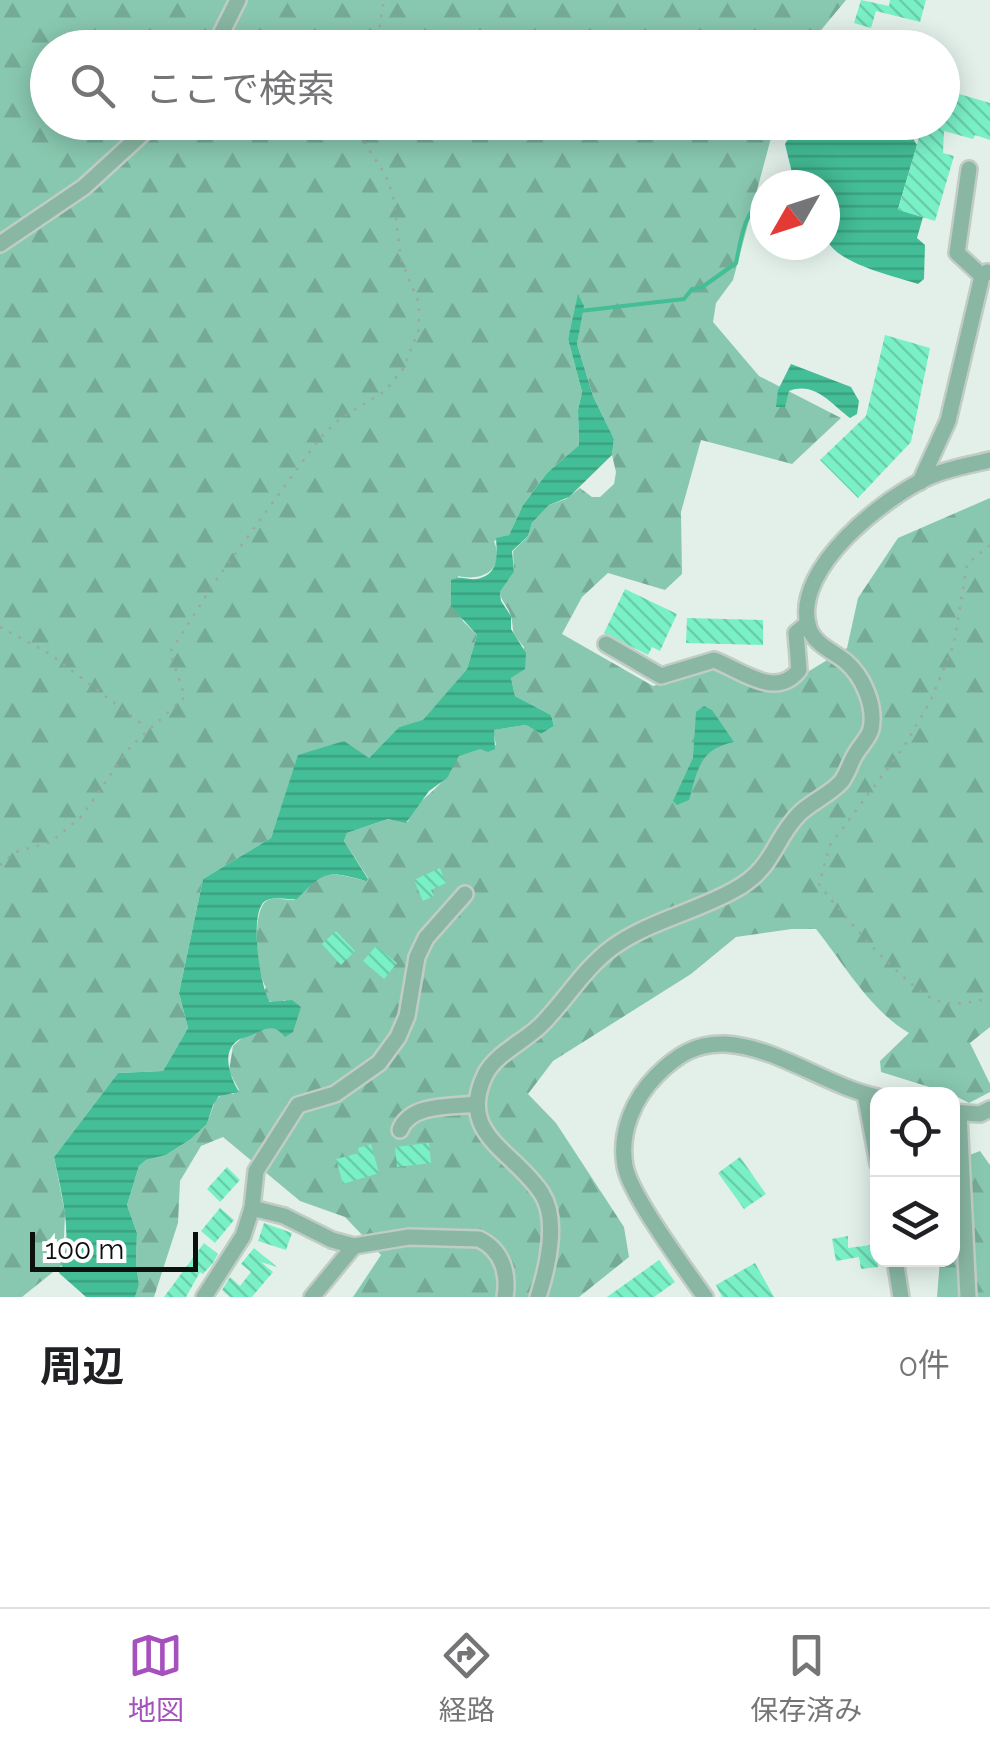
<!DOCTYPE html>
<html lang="ja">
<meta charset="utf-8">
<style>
:root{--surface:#fff;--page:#f2f2f2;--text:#202124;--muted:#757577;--line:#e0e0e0;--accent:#a650be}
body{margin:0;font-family:Raleway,"Noto Sans JP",sans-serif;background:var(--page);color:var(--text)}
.controls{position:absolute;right:30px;bottom:30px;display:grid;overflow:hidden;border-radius:20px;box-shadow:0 5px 25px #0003}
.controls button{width:90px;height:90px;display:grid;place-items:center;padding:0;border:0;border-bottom:2px solid var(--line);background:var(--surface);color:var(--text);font:50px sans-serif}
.compass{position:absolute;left:750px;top:170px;width:90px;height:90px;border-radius:50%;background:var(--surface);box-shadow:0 5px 25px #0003;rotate:231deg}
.scale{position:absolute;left:30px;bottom:25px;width:168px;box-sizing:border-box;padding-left:10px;border:5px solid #0c100e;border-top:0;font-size:28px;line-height:35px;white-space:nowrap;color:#0c100e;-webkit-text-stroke:8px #fff;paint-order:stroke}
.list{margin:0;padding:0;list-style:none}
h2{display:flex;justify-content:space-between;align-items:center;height:130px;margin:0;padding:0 40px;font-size:42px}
h2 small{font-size:32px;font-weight:400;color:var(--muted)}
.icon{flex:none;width:55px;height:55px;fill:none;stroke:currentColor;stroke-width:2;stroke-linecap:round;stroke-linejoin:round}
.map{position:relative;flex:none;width:990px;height:1297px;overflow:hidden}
.search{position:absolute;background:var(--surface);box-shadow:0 5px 25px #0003;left:30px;right:30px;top:30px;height:110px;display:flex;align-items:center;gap:25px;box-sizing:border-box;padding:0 35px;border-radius:55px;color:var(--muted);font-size:38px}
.sheet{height:310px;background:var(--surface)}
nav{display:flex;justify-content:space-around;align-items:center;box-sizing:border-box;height:140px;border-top:2px solid var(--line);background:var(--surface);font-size:28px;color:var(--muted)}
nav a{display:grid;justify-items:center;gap:5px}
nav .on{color:var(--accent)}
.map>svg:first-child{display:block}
.forest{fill:url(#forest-firs)}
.water{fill:url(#water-rules)}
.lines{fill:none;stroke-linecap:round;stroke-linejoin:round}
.stream{stroke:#44be97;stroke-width:4}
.building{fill:url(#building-back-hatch)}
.minor-casing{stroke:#c1ccc7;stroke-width:20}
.path{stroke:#9ca6a2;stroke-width:2.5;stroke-dasharray:2.5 8;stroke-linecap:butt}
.minor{stroke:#89b7a4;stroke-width:15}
</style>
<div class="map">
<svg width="990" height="1297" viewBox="0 0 990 1297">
<defs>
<pattern id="forest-firs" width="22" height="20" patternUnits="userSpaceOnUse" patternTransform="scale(2.5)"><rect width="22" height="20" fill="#89c8b0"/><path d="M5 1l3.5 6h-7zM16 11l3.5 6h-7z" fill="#75ab96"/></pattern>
<pattern id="water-rules" width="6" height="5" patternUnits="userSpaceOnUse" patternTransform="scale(2.5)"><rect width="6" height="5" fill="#44be97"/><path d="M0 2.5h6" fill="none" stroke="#3aa281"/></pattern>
<pattern id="building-back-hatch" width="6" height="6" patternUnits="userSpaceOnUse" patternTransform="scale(2.5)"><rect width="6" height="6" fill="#7af0c7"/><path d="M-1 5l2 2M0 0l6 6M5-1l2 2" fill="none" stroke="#68cdaa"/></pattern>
</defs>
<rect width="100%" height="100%" fill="#e3f0ea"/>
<g class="forest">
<path d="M0,0h846l-39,47 -759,1v74l727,1 -42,157 -17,23 -3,19 46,54 82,42 -49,46 -91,-24 -20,72 1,62 -17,16 -57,-17 -26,24 -20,37 91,52 65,-18 55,25 74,-45 11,-50 40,-60 92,-40v529l-20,16 20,41v8l-21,11 -17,-9 -71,-22 -1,-11 29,-28c-39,-23 -65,-69 -93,-104h-24l-56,8 -45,37 -138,87 -25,33 28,29 68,104 5,30 -50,40h-226l28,-42 -36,-38 -45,-16 -77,-64 -22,9 -21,35 -2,42 -24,74h-19l4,-12 -3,-23 1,-29 -10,-28 12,-39 7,-6 20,-5 25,-16 16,-15 8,-23 7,-7h11l6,-4 -10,-19 4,-25 9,-8 27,-11 25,1 2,-12 -11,-16 -10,4 -7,-4 -4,-8 2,-5c-10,-13 -15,-80 2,-87 7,-3 19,0 26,0 8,-5 9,-12 16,-18 16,-14 39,-5 56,-1l2,-3 -24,-37 3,-8 41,-14 20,3c6,-20 25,-28 36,-43 5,-6 8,-15 13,-21 9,-8 28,-10 39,-13l-3,-15 33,-5 15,9 13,-8 -3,-11 -36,-19 -4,-18 6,-5 7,-26c-15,-18 -9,-13 -13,-31 -3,-10 -10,-14 -11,-24l14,-20 -1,-21 15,-15 4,-13 17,-18 17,-6 14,-11 12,9h8l14,-13 2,-12 -4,-17 2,-16 -21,-43 -16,-52 6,-38 -5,-9 -10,42 14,53 -4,18 1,35 -32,28 -24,32 -14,30 -15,6c11,28 -10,41 -36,35l5,45 14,14 -10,34 -44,52 -24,6 -30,31 -70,-3 -28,83 -68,41 -24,114 9,35 -25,43 -45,2 -64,84 11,56 -2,51 -41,33h-22z"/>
<polygon points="980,1151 990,1165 990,1297 937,1297 940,1260 952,1260 954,1161"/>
</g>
<g class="water">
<path d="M798,123h105l14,22 -19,64 25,8 -6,21 8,7 -1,34 -6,5c-24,-8 -80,-20 -91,-44 -7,-13 -2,-40 -2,-55h-30l-10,-41z"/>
<path d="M578,294l6,12 -7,38 16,52 21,43 -2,16 -43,42 -20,8 -17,18 -4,13 -16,15 2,21 -14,20 1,9 10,15v13l15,24 -1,16 -14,9 4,18 36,19 3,11 -13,8 -15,-9 -32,5 1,19 -7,3 -8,-3 -21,7 -12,22 -18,13 -23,32 -18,-4 -41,14 -3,8 24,38 -2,2c-39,-11 -42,-10 -69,18 -9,1 -24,-3 -32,2 -17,12 -4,89 5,101l22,-2 9,7 -8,25 -8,5c-10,-12 -16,-10 -29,-4 -5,3 -11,4 -16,6 -21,12 -9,39 -1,53l-20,4 -6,9 -6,19 -16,15 -25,16 -20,5 -7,6 -12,39 10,28 -1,29 3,23 -4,12h-49l-27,-24c16,-34 2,-81 -5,-116l64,-84 45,-2 25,-43 -9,-35 24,-114 68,-41 27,-83 46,-14 25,17 30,-31 24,-7 44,-51 10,-34 -26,-29v-26c11,-5 15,0 26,-1 23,-4 20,-26 19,-41l13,-3 14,-30 24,-32 32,-28 -1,-35 4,-18 -14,-53z"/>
<path d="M791,364l60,23 8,14 -2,13 -7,4c-19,-14 -35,-37 -61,-27l-4,16h-9l2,-17z"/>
<path d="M704,706l8,4 22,32c-34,7 -36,26 -45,58l-12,5 -4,-4 20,-43 3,-46z"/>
</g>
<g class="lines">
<g class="stream">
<polyline points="784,185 796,177"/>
<path d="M580,311l104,-12 8,-10 9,-1 35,-25c5,-23 7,-51 29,-65"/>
</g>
</g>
<g class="building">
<polygon points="861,0 889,6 890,0 926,0 920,22 876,11 871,28 854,23"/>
<polygon points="942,89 990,103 990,140 975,135 973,139 944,131 943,153 954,156 935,221 898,210 920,134 927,136 929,127 923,122 942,122"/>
<polygon points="885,335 930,348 911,442 858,498 820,460 866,416"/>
<polygon points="625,589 677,614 660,651 652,647 648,655 604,633"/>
<polygon points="687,618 763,620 763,645 686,643"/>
<polygon points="440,868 446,883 431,890 434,896 423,901 414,880"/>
<polygon points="336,931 355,951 341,965 322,944"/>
<polygon points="376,946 397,963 384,979 363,961"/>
<polygon points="429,1143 431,1163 397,1167 395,1147"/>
<polygon points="371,1144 379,1173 343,1184 336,1159 359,1153 358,1148"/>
<polygon points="740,1157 766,1194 744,1209 718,1173"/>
<polygon points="227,1167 240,1180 220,1202 207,1189"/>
<polygon points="220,1208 234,1220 215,1243 201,1231"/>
<polygon points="264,1223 292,1233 286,1250 258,1241"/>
<polygon points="848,1236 848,1248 878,1244 878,1267 861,1269 859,1257 836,1261 832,1239"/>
<polygon points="204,1243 218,1254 213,1263 203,1274 200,1272 186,1297 164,1297"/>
<polygon points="254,1248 277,1267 261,1262 273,1272 252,1297 230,1297 222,1290 230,1277 240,1286 251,1272 241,1264"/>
<polygon points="659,1260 675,1282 654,1297 607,1297"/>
<polygon points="755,1263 774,1297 722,1297 716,1285"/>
</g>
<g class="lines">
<defs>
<g id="minor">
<polyline points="214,48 238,0"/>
<polyline points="969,169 957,253 982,276 987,272"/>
<polyline points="0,244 84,187 155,122"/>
<polyline points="920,482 948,421 982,276"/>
<path d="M606,644l55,32 53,-16c27,10 62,40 85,10l-3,-37 12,-10"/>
<polyline points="865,1094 878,1164"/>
<polyline points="952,1112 980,1114 990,1109"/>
<polyline points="959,1114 968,1297"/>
<path d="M400,1130c10,-27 52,-23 77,-26"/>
<path d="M252,1208l32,8 48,24 22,6 55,-9 70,2c23,11 30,34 26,58"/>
<polyline points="895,1260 901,1297"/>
<polyline points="204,1297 243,1236 252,1208 256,1171 298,1105 335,1094 379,1063 398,1037 407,1016 417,957 426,938 465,894"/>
<polyline points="312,1297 354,1246"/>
<path d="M538,1297c9,-27 21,-77 4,-103 -26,-42 -86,-59 -57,-119 10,-21 40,-34 56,-50 25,-25 43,-57 72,-78 38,-27 83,-35 123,-58 38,-21 38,-50 63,-75 12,-12 30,-19 42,-32 6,-7 9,-19 14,-27 4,-8 14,-17 16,-26 5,-23 -8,-53 -26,-68 -14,-11 -32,-17 -37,-36 -14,-58 77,-128 123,-149 19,-8 39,-11 59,-16"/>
<path d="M705,1297c-19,-27 -75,-102 -80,-131 -6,-34 9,-68 32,-91 20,-20 39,-32 68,-31 53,3 101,42 153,53"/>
</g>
</defs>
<use href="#minor" class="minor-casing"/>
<g class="path">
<polyline points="376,48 384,0"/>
<path d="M990,545l-23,19 -13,80 -24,58 -27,46 -73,97 -11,39c20,28 87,104 117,116 15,7 38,2 54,-2"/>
<polyline points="0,627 50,654 147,728"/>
<polyline points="0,865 16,852 51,842 82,816 130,747 185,697 170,652 217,579 319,439 341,418 385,391 403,369 419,329 419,303 401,260 393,196 386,176 362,139 360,122"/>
</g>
<use href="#minor" class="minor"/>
</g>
</svg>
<div class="controls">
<button><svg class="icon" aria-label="locate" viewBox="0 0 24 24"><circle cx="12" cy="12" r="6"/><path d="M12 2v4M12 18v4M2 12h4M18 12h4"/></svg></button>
<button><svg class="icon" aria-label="layers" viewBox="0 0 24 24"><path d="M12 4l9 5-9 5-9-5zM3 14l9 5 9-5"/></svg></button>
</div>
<svg class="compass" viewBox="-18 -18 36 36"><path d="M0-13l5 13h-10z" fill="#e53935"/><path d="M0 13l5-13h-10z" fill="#757577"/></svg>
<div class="scale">100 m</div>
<div class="search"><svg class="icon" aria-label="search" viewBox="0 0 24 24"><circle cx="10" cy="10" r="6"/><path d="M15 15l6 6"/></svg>ここで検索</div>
</div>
<section class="sheet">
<h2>周辺<small>0件</small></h2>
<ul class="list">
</ul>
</section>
<nav>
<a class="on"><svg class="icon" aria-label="map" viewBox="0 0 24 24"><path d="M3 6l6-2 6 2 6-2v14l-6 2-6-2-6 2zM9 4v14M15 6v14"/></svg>地図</a>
<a><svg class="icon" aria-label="directions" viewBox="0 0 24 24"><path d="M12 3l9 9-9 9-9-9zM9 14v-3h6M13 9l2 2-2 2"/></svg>経路</a>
<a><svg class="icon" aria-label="saved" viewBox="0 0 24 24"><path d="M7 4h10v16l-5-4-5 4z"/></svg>保存済み</a>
</nav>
